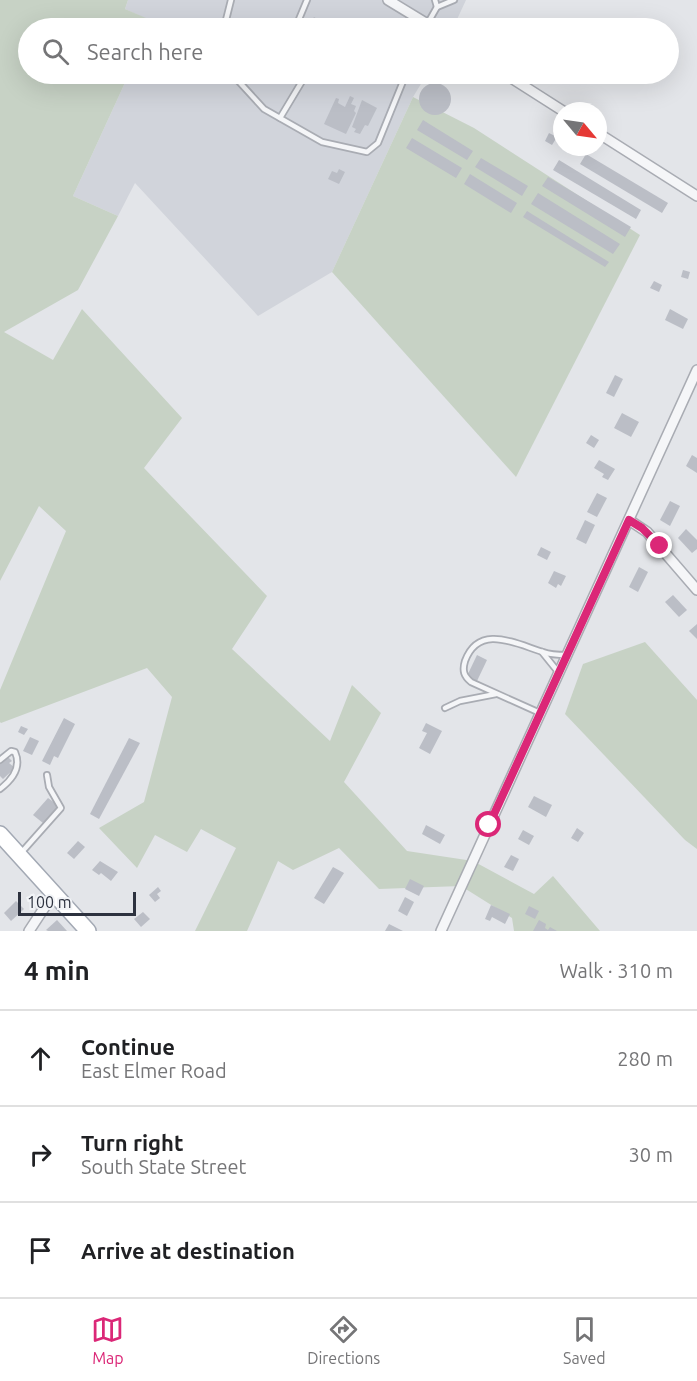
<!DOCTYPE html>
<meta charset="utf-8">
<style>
:root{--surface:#fff;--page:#f6f6f6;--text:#202124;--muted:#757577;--line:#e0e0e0;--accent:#db2777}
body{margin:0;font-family:Ubuntu,sans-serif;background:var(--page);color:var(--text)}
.compass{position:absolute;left:553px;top:102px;width:54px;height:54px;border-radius:50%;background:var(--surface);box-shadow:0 6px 24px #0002;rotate:119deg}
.scale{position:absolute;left:18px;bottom:15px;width:118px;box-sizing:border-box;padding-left:6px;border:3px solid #2d323f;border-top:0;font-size:16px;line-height:21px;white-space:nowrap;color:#2d323f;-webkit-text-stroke:4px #f2f4f7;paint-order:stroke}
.stop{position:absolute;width:18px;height:18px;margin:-14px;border:4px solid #db2777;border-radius:50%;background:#fff}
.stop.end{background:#db2777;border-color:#fff;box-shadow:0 2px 6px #0008}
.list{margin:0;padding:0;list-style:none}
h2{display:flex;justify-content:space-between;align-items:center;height:78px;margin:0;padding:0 24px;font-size:26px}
h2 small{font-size:20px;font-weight:400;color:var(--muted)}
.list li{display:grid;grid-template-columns:39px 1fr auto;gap:18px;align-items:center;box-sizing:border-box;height:96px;padding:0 24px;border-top:2px solid var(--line)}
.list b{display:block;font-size:22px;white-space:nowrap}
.list p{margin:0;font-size:20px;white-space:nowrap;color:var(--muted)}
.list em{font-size:20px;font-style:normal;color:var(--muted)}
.icon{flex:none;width:33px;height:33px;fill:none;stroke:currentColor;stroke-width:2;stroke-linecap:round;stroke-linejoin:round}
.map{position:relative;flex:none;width:697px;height:931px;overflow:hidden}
.search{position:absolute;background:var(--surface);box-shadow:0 6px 24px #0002;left:18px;right:18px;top:18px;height:66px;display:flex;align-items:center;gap:15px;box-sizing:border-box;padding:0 21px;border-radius:33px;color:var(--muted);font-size:22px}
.sheet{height:366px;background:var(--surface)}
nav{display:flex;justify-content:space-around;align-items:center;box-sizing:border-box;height:84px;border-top:2px solid var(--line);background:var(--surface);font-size:16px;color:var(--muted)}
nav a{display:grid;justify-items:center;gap:3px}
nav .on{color:var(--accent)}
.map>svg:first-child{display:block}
.built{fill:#d1d4db}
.green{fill:#c7d2c5}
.building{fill:#bbbec6}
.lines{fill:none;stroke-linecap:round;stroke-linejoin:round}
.service-casing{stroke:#a9acb3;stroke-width:8}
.minor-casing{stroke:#a9acb3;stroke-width:12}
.primary-casing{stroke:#a3a9b4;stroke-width:18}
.service{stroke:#f5f6f8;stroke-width:4.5}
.minor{stroke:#f5f6f8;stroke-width:9}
.primary{stroke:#fff;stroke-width:15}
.route{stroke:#db2777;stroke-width:8}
</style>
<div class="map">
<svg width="697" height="931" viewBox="0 0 697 931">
<rect width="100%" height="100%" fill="#e3e5e9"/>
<g class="built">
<polygon points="128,0 466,0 453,28 150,28 153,22 125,9"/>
<polygon points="129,74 427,74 413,97 332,272 258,316 135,183 118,216 73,196"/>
</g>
<g class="green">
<polygon points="0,0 128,0 125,9 153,21 150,28 28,28 28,74 129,74 73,196 118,216 78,290 4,332 53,360 82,309 182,418 144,468 267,596 232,649 330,741 352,685 381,713 344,782 407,851 473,861 534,894 553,876 600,931 514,931 512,918 461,886 379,889 339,848 293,870 278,861 247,931 195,931 236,848 201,829 187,852 155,835 137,868 99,828 144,802 172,697 147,668 1,723 0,722 0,690 66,531 39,506 0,581"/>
<polygon points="413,97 474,128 640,235 516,477 332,272"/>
<polygon points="645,642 697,700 697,849 685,840 565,714 583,664"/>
</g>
<g class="building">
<polygon points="314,17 325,24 322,28 315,28 309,25"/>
<circle cx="447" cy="78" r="6"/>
<circle cx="435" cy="99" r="16"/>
<polygon points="350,96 354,98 351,104 356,106 354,111 356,113 346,134 324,124 336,98 339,99 338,103 345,107"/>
<polygon points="362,100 377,108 368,126 365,125 360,134 354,132 356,129 352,127"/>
<polygon points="423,120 473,151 467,160 417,130"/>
<polygon points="549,133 557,137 552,145 545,141"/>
<polygon points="412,138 462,168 456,178 406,148"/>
<polygon points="586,154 668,203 662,213 580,164"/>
<polygon points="481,158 528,186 522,196 475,167"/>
<polygon points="559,160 641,210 636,219 553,170"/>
<polygon points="339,169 345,172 339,184 328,179 332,171 337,173"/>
<polygon points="470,174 517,203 511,213 464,184"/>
<polygon points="548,177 631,227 625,237 542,186"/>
<polygon points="538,193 620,244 613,254 531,204"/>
<polygon points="527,211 609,262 605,267 523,217"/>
<polygon points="683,270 690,272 688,279 681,277"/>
<polygon points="654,281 662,285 659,292 650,288"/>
<polygon points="670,309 688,319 683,329 665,320"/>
<polygon points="615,375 623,379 614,397 606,393"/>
<polygon points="622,413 639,422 631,437 614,428"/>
<polygon points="591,435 599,440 594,448 586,443"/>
<polygon points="692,455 697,458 697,473 686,466"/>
<polygon points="599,460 615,469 608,480 602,477 604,474 594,468"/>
<polygon points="597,493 607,498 597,517 587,512"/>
<polygon points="670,501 680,506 670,526 660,520"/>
<polygon points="585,520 595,525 586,544 576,539"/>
<polygon points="686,529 697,540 697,549 692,553 678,538"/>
<polygon points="541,547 551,552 547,560 537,555"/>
<polygon points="639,567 648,572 638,592 629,587"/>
<polygon points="554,571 566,576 561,586 558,584 556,588 548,583"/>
<polygon points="673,595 687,610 679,617 665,602"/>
<polygon points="697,624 697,639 689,631"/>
<polygon points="477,655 487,660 477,681 467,676"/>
<polygon points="64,718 75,724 58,758 54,756 50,765 42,761"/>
<polygon points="426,723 442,731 430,754 419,748 427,733 422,731"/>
<polygon points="21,726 28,729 24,735 18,732"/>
<polygon points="30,737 39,741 32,755 23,751"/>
<polygon points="129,738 140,743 99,819 90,814"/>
<polygon points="8,757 12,761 9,763 15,768 3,779 0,776 0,764"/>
<polygon points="534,796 552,805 546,817 528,807"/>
<polygon points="48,798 59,806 43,823 33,815"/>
<polygon points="426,825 445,835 440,844 422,834"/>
<polygon points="577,828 584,833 578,842 571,838"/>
<polygon points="523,830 534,836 529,845 518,839"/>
<polygon points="78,841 85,847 74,859 67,853"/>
<polygon points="511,855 519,859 513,871 504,867"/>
<polygon points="100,861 118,872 111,881 101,873 99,875 92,870"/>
<polygon points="333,867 344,873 324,904 314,898"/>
<polygon points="410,879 424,886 419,896 405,889"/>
<polygon points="158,887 161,891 157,894 160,898 155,902 149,895"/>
<polygon points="405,897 414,902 407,916 398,911"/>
<polygon points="16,901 24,909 11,921 4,913"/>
<polygon points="491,905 510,914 505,924 492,917 490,921 485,919"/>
<polygon points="529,906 539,911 535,919 525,914"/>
<polygon points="143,912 150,919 141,927 134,919"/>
<polygon points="57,920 67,931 48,931 46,930"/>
<polygon points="539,920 546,924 545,928 548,930 550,927 557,931 533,931"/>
<polygon points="389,924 403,931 385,931"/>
</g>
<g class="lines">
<defs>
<g id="service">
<polyline points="435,0 437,7 454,0"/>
<polyline points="224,28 231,0"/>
<polyline points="298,28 297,24 307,0"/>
<polyline points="425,28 437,7"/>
<polyline points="232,74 264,109 322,142 367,152 378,143 406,74"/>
<polyline points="280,118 304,78 304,74"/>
<polyline points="542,652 559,673"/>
<polyline points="445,708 460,701 496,694"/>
<path d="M540,713l-69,-31c-7,-6 -9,-11 -6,-21 14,-38 51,-17 78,-9 8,3 16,3 24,3"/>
<path d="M0,760l11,-9 4,1c7,16 -3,28 -15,37"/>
<polyline points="21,853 61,808 49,787 47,775"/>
</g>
<g id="minor">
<polyline points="388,0 434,28"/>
<polyline points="505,74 563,111"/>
<polyline points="598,133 697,196"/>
<polyline points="629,520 647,532 697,590"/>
<polyline points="29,931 54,893"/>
<polyline points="441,931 697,370"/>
</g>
<polyline id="primary" points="0,834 88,931"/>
</defs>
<use href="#service" class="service-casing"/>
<use href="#minor" class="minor-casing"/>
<use href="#primary" class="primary-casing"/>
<use href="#service" class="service"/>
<use href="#minor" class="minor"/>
<use href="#primary" class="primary"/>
</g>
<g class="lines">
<polyline class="route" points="489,825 629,520 642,528 660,546"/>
</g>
</svg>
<svg class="compass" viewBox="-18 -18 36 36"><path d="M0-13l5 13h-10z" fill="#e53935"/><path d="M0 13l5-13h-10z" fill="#757577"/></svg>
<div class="scale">100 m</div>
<div class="stop" style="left:489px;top:825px"></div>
<div class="stop end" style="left:660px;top:546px"></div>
<div class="search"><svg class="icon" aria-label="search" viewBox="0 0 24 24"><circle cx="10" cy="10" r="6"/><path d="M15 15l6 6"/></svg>Search here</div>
</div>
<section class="sheet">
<h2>4 min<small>Walk · 310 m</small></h2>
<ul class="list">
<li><svg class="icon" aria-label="ahead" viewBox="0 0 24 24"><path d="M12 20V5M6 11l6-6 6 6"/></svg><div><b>Continue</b><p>East Elmer Road</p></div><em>280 m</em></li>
<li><svg class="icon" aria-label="right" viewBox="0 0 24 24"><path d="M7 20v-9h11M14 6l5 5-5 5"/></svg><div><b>Turn right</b><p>South State Street</p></div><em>30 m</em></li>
<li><svg class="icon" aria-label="arrive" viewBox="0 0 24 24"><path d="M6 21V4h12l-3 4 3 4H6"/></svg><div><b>Arrive at destination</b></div></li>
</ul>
</section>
<nav>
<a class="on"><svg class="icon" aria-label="map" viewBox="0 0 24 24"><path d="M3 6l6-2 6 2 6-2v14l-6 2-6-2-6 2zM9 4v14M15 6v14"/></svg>Map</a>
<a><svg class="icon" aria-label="directions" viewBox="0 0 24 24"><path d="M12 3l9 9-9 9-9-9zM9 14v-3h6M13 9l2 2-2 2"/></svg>Directions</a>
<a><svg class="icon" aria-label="saved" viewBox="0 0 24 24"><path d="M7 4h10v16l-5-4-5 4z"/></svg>Saved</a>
</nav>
